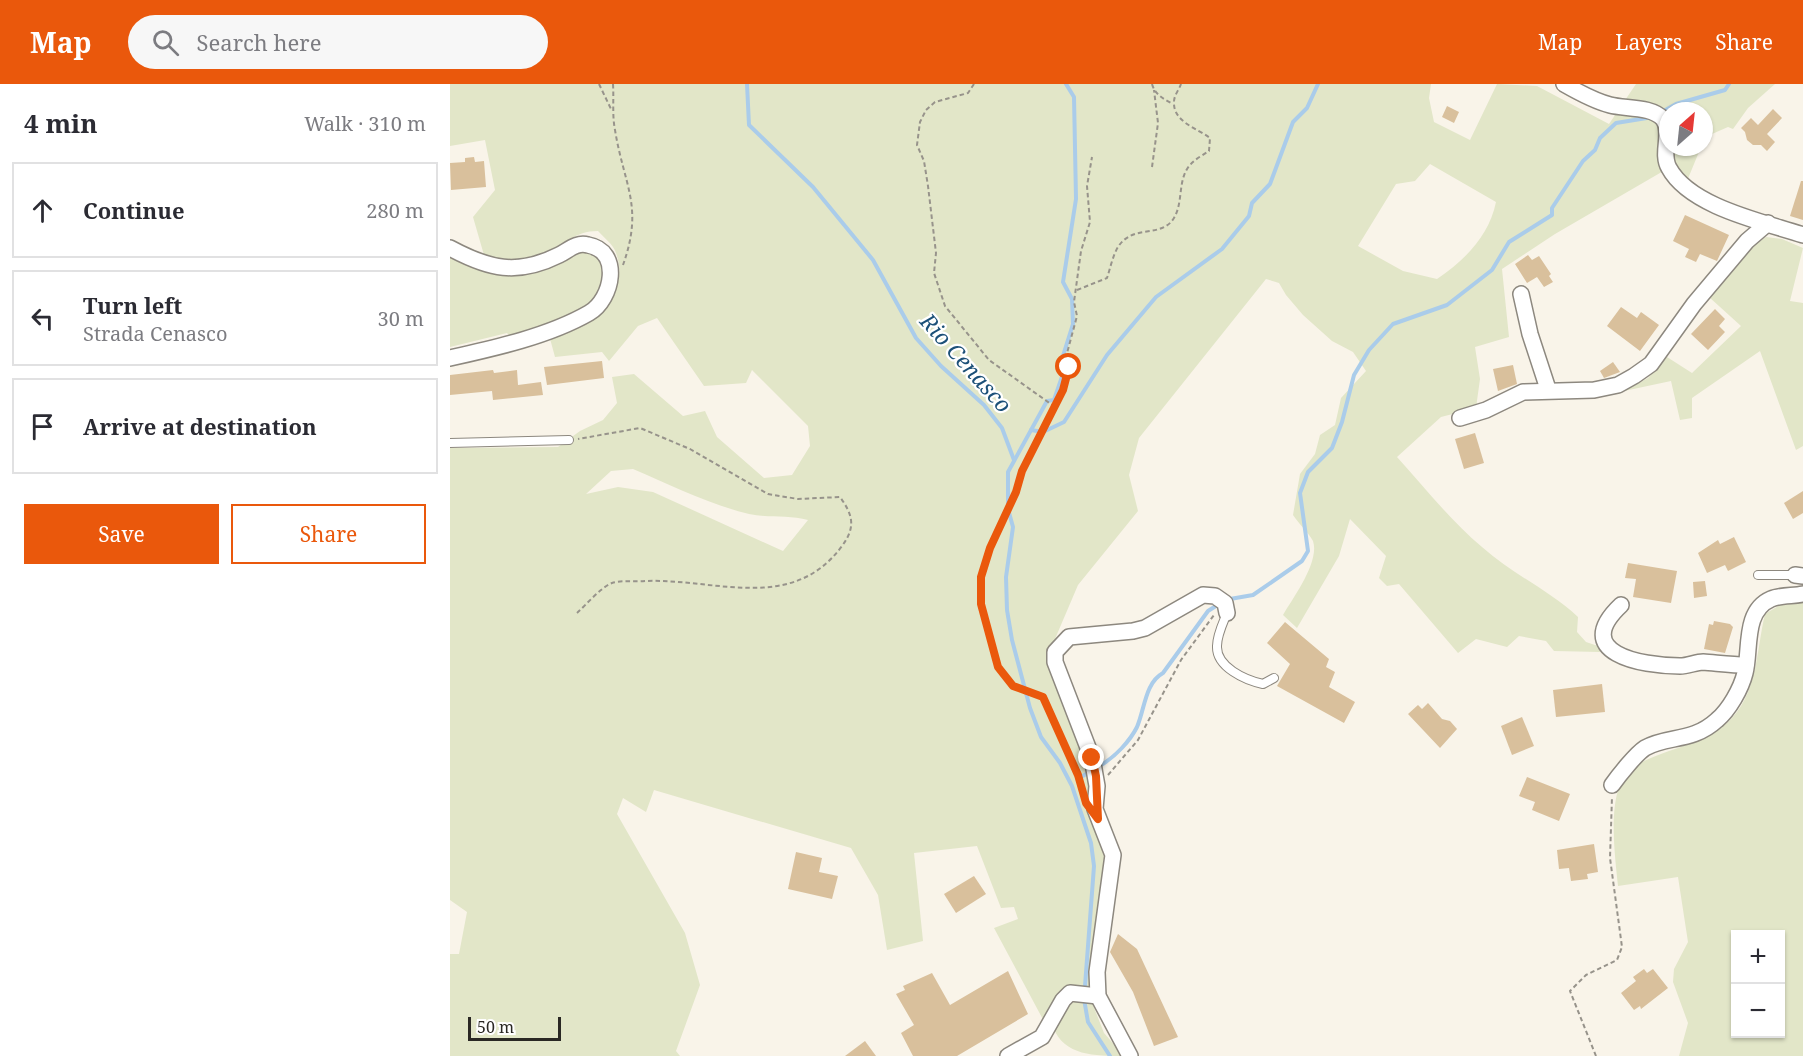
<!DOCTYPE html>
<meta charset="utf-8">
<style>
:root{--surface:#fff;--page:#f7f7f7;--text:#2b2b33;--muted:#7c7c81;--line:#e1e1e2;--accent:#ea580c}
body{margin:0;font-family:"Noto Serif",serif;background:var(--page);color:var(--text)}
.controls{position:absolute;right:18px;bottom:18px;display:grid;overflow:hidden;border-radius:0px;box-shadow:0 2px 4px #0004}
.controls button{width:54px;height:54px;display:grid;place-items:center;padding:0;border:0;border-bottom:2px solid var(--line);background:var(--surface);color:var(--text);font:30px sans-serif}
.compass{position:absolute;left:1209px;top:18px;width:54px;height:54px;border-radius:50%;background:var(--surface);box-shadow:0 2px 4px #0004;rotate:27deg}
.scale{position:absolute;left:18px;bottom:15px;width:93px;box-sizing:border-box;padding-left:6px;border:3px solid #2a2824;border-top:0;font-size:16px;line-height:21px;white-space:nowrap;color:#2a2824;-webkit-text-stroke:4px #fff;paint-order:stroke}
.stop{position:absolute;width:18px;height:18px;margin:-14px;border:4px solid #ea580c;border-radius:50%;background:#fff}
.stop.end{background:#ea580c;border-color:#fff;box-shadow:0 2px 6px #0008}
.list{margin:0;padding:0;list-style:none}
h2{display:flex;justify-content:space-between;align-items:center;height:78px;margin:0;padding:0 24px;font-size:26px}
h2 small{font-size:20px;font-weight:400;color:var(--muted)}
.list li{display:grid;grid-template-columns:39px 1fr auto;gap:18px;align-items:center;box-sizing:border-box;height:96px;margin:0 12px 12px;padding:0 12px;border:2px solid var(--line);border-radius:0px}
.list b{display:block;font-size:22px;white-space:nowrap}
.list p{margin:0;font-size:20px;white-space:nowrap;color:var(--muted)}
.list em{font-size:20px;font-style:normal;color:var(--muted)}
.actions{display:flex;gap:12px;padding:18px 24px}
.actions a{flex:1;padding:14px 0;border:2px solid var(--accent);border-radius:0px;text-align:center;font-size:21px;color:var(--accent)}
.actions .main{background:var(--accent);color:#fff}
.icon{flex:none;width:33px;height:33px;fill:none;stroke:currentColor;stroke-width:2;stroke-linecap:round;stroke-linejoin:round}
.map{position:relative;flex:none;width:1353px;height:972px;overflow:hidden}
header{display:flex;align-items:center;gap:36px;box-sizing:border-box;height:84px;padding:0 30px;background:var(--accent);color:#fff}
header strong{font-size:28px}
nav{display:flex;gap:33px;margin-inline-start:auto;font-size:21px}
.search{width:420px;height:54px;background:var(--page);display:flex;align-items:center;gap:15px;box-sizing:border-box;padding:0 21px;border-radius:33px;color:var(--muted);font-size:22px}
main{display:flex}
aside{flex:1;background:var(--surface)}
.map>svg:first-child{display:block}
.green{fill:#e2e6c8;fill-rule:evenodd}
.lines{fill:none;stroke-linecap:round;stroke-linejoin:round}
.stream{stroke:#aaccea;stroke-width:4}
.building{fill:#d9c09c}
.lane-casing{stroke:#8d887f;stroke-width:10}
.street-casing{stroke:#8d887f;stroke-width:18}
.path{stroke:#97938b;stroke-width:2;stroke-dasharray:4.5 3;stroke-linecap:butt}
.lane{stroke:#fff;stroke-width:8}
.street{stroke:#fff;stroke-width:15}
.route{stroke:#ea580c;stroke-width:8}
.labels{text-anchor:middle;stroke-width:4.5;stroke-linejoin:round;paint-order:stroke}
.water-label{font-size:22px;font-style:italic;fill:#1c5078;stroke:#fff}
</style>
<header>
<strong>Map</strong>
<div class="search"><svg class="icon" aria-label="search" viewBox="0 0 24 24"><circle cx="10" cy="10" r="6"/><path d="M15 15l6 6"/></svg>Search here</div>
<nav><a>Map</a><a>Layers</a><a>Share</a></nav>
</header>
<main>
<aside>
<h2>4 min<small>Walk · 310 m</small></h2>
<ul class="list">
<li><svg class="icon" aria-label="ahead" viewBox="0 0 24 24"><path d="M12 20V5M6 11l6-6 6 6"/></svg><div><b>Continue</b></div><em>280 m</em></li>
<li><svg class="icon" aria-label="left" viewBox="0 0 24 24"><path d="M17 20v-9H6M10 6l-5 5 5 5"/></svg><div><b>Turn left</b><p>Strada Cenasco</p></div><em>30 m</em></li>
<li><svg class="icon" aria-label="arrive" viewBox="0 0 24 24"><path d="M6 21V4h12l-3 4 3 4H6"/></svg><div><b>Arrive at destination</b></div></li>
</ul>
<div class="actions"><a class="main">Save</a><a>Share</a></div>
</aside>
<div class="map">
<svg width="1353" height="972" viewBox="0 0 1353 972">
<rect width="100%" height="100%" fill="#f9f4e9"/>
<g class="green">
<path d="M0,0h981l-2,14 5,24 36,18 27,-56 40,2 72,38 27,-40h139l-27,24 -15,21 -5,-2 -16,7 -8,9v-32h-36v36h33l-14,34 -15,-15 -117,68 -53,35 7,68 -34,10 5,32 -4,29 -35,9 -44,40c27,30 54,64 85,90 30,27 67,43 96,70l-1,15 9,10 15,5 -1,5 -46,-1 -8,-10 -27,-5 -12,11 -31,-8 -18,14 -59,-69 -12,2 -8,-8 7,-22 -36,-37 -11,37 -42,72 -14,-13c10,-17 37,-53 30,-74 -4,-8 -15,-18 -20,-26l7,-41 15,-20 5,-19 15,-10 6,-27 25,-27 -13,-19 -21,-11 -29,-26 -17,-20 -7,-12 -13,-4 -127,159 -10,37 9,36 -60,74 -26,61 27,82 28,132 -18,128 -8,1 -34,38 -53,-99 24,-9 -4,-12 -13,1 -24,-62 -63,7 9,88 -36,9 -9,-55 -27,-47 -197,-58 -8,22 -23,-14 -6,16 68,119 15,52 -24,66 4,5h-230v-102h9l8,-42 -17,-12v-452l108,-1 22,-16 23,-11 14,-17 -5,-26 22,-3 49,42 22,-5 12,26 47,41 28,-3 18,-29 -2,-20 -56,-56 -6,13 -42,3 -47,-68 -19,8 -29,35 -7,-9 -47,5 -6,-22c34,-20 84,-34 67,-82 -2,-8 -13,-16 -18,-22 -24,0 -32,14 -52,21 -20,7 -40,10 -60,10l-13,-45 22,-27 -10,-50 -35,6zM980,80l66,38c-7,34 -31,58 -59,77l-34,-8 -45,-25 38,-62 19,-3zM183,385c37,16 75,35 116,45 19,4 40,1 59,6l-25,31 -130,-59 -35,-5 -32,7 25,-23z"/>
<polygon points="1316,153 1332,155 1353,164 1340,217 1353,219 1353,362 1346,366 1310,267 1242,314 1242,334 1230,336 1221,297 1174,307 1198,294 1217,273 1242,289 1291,242 1259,213 1303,162"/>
<path d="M130,164c41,5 23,36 11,60l-79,31 -5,-6 -57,14v-94l33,16z"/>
<path d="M1353,518v454h-124l9,-33 -15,-41 1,-13 14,-27 -10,-65 -60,9c-3,-30 -12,-94 11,-115 11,-10 27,-15 40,-20 20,-7 42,-13 58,-28 31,-28 29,-72 38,-109l15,-9zM1286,850h44v100h-44z"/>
<path d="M622,912l19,4 13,33 20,23c-29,0 -60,0 -71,-29z"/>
</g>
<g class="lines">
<g class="stream">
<polyline points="297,0 299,41 363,103 423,176 466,254 491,282 534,321 552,344 564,376"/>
<polyline points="616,0 624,13 626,115 613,198 622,215 623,240 612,275 615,284 604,316 597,317 558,388 558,425 563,443 556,493 557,526 562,556 580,624 591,653 610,679 622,702 641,759 644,782 635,902"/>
<polyline points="1212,28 1226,20 1275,6 1279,0"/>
<polyline points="581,346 593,348 614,338 657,271 706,213 772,165 799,132 802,119 820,100 843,38 857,24 868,0"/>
<polyline points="780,515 803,511 852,477 858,467 850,409 858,388 882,364 892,338 904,291 919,266 943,240 997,221 1042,186 1059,158 1102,131 1102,124 1133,77 1145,66 1150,54 1166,39 1203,33"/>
<path d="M651,681c14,-8 29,-24 36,-38 8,-19 8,-44 26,-54l45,-62 11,-7"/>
<polyline points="631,693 638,689"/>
<polyline points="634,915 638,938 660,972"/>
</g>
</g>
<g class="building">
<polygon points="997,22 1009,28 1004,39 992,33"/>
<polygon points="1323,25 1332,34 1317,50 1325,58 1317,67 1311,61 1303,61 1297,56 1295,48 1291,44 1301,34 1308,41"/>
<polygon points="24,73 25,78 34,77 36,103 1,106 0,79 15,78 15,74"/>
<polygon points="1351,97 1353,97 1353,136 1340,132"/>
<polygon points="1235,131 1279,151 1267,177 1250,170 1246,178 1235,173 1239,165 1223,157"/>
<polygon points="1078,171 1082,176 1089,172 1101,190 1099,192 1103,198 1094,203 1087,193 1077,199 1065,180"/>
<polygon points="1171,223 1187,234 1191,228 1209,241 1190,267 1157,242"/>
<polygon points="1265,225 1275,235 1269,242 1275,248 1258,266 1241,250"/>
<polygon points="152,277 154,294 97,301 94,283"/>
<polygon points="1163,278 1170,288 1154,294 1150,287"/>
<polygon points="1063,281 1067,300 1048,307 1043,285"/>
<polygon points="43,286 44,289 67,286 68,301 91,298 93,311 43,316 42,307 0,311 0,291"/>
<polygon points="1025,349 1034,379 1014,385 1005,355"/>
<polygon points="1353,407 1353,429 1343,435 1334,419"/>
<polygon points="1284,453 1296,478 1278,487 1275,481 1257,489 1248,469 1268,456 1270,460"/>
<polygon points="1178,479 1227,487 1221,519 1183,513 1186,495 1175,494"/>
<polygon points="1255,497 1257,512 1244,514 1243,498"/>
<polygon points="1264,537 1280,540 1283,543 1275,569 1254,565 1259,540 1263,541"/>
<polygon points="835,538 879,575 876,583 885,588 879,603 905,618 894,639 827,602 840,580 817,559"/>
<polygon points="1152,600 1155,628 1106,633 1103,606"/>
<polygon points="978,619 992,635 1000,637 1007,645 990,664 958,630 968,621 972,625"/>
<polygon points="1072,633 1084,662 1062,671 1051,642"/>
<polygon points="1077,693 1120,710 1109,737 1082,726 1085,718 1069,712"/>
<polygon points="1144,760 1148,788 1137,790 1138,795 1121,797 1119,784 1109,785 1107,766"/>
<polygon points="346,768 372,774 369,788 388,792 382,815 338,805"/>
<polygon points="524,792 536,810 506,829 494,810"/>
<polygon points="668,850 687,865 728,953 704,962 683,908 660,868"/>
<polygon points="1194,885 1197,889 1203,885 1218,904 1191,925 1190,922 1184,926 1171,909 1186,897 1183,893"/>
<polygon points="558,887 578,930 507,972 463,972 451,949 464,941 446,910 455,906 453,902 482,889 500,921"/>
<polygon points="415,957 426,972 395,972"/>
</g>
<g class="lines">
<defs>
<g id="lane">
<polyline points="0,359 119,356"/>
<polyline points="1308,491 1345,491"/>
<path d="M777,529c-4,10 -10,22 -10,33 -1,21 28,34 46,38l11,-6"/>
</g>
<g id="street">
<path d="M1114,0c14,8 30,17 46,21 15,4 42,1 53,14 10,13 -3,34 6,49 21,39 95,54 134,67"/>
<path d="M0,164c39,21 67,28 109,7 10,-5 17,-13 29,-10 34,6 25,54 1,68 -40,23 -94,35 -139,45"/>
<polyline points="1071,210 1080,250 1098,305"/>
<polyline points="1010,334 1036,326 1073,308 1144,306 1168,301 1184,292 1201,280 1244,220 1297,157 1318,139"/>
<polyline points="1345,491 1353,492"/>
<path d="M1171,521c-51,48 20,61 59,61 8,0 16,-4 23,-4 14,1 29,3 43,3"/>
<path d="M1162,701c7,-10 24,-31 33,-37 22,-13 47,-5 72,-28 12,-10 24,-31 28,-47 6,-23 -2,-62 26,-74 9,-4 22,-3 32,-5"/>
<polyline points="558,972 592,953 613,916 620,909 648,912"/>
<polyline points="680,972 648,912 647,888 663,771 645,725 647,702 642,674 605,578 605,568 619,553 683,547 695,544 753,511 765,512 775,519 777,529"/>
</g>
</defs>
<use href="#lane" class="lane-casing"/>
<use href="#street" class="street-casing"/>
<g class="path">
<polyline points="149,0 161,25"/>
<path d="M163,0c1,15 -1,31 2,46 9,56 29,76 8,135"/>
<polyline points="524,0 518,9 485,18 476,26 470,38 467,61 474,77 478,102 486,169 484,189 495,222 539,276 605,323"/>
<path d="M702,0c3,11 12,15 21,20"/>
<polyline points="702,83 708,39 704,6"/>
<path d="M627,206l30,-12c3,-9 6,-23 11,-31 14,-22 39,-10 53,-25 14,-16 5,-41 19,-57 5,-6 13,-10 19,-14l1,-13c-13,-10 -37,-16 -36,-36 0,-7 5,-12 7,-18"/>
<path d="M127,529c10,-9 23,-25 35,-30 9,-3 23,-1 33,-2 69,-3 147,33 197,-35 14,-19 11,-31 -2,-49l-42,2 -30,-5 -78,-45 -50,-21 -62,11"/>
<polyline points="658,691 688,656 731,576 764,531"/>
<polyline points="632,707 593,613 563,602 548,583 531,520 531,493 540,463 566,408 581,366 613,306 619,283 616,273 627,232 624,218 631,167 640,138 637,102 642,73"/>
<polyline points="1146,972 1120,907 1136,891 1167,876 1172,863 1160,774 1162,713"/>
</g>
<use href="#lane" class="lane"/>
<use href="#street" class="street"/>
</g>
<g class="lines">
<polyline class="route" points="619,283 613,306 572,387 566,408 540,464 531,493 531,520 548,583 563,602 593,613 628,691 636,719 648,735 646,692 642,674"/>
</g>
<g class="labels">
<g class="water-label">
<text transform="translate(516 279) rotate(48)" y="8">Rio Cenasco</text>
</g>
</g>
</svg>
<div class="controls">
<button>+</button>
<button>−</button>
</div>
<svg class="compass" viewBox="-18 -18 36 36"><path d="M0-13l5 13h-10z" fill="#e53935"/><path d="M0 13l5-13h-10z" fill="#7c7c81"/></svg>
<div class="scale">50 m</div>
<div class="stop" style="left:619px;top:283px"></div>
<div class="stop end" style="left:642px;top:674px"></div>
</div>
</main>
